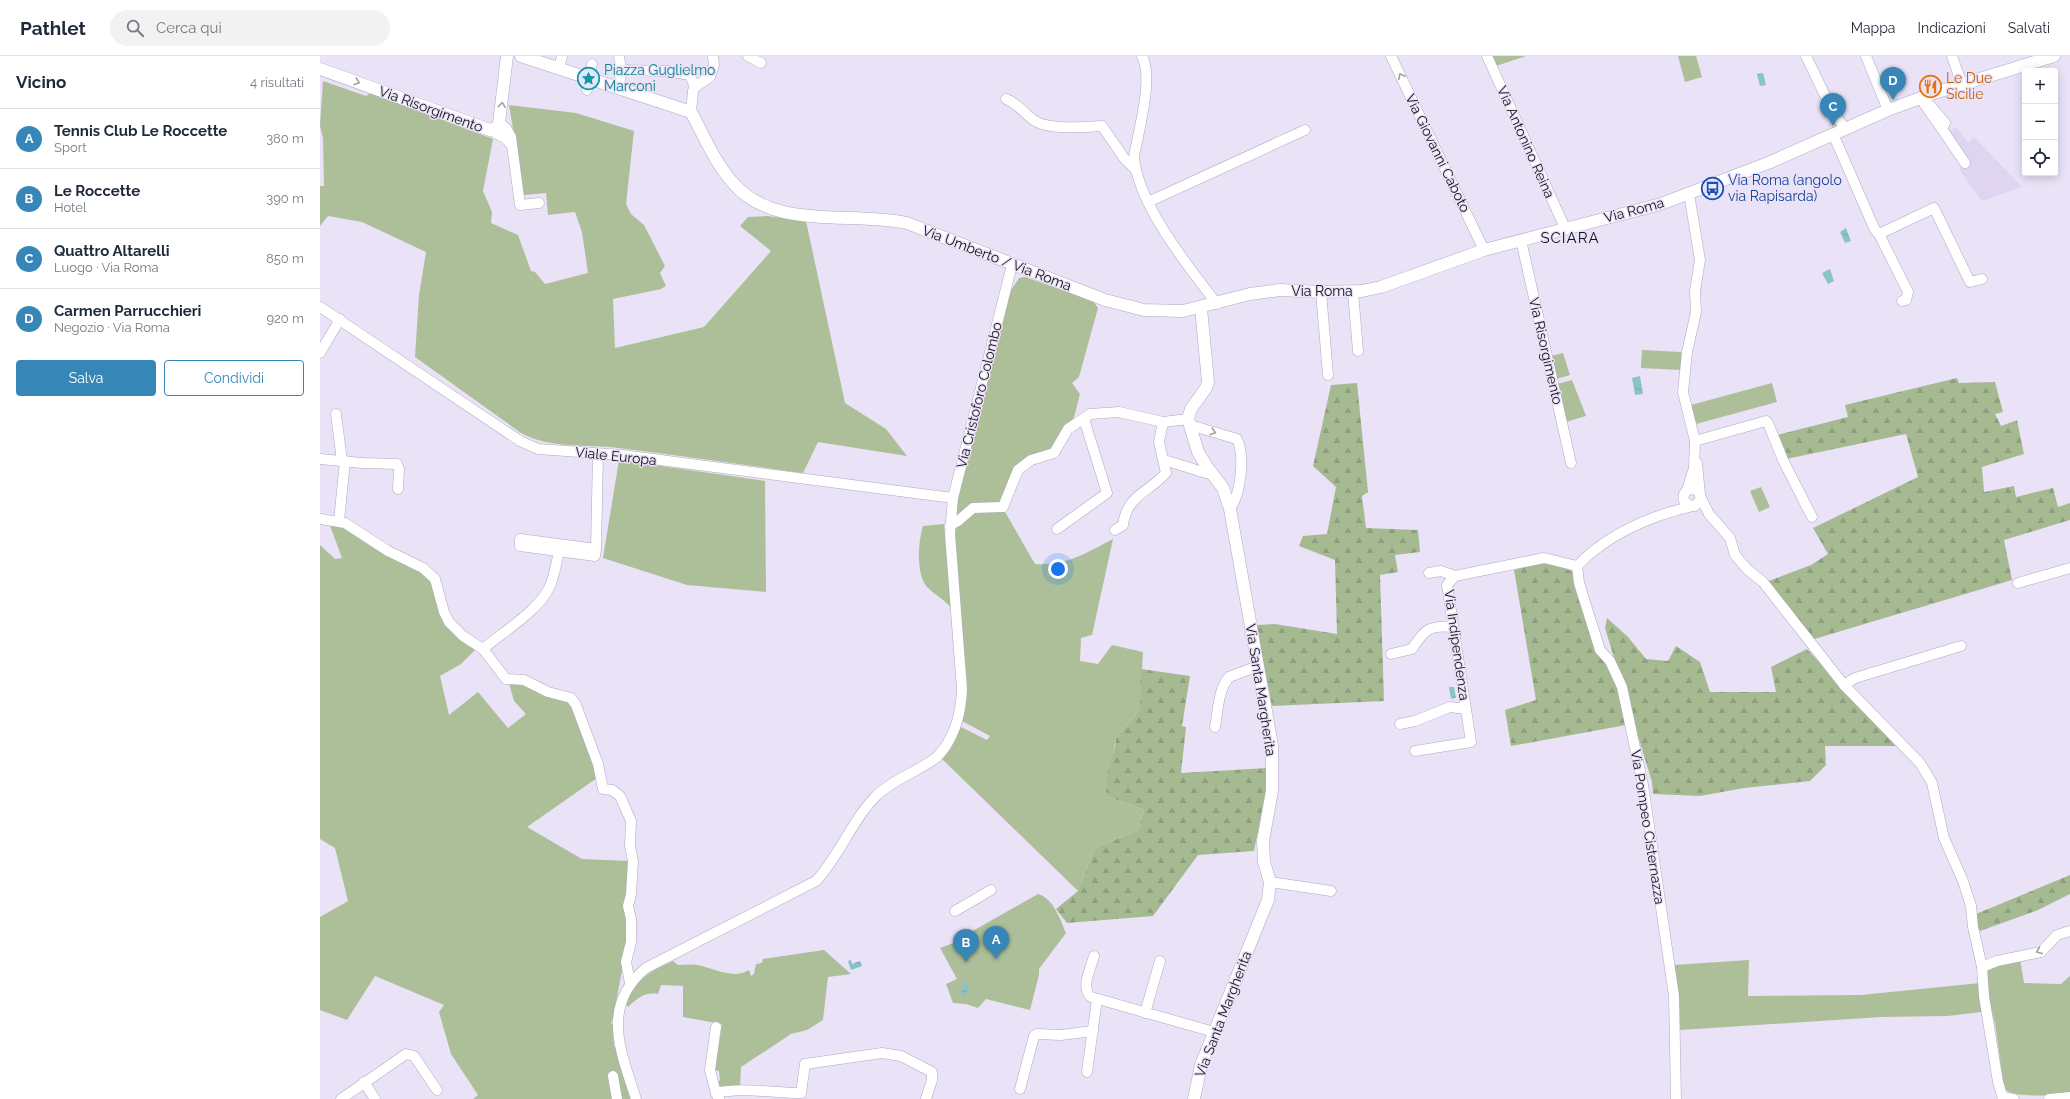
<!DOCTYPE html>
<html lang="it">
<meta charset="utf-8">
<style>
:root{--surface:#fff;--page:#f2f2f3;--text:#1f2937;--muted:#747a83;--line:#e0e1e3;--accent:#3687b8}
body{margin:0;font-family:Raleway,sans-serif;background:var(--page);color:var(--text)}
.controls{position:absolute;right:12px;top:12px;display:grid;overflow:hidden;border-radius:4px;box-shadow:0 2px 10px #0003}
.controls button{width:36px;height:36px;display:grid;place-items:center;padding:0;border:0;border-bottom:1px solid var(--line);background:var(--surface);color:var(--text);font:20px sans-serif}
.you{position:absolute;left:738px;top:513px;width:14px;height:14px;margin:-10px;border:3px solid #fff;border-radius:50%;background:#1a73e8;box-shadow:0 0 0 6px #1a73e833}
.badge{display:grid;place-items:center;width:26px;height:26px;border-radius:50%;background:var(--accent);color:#fff;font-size:13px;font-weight:700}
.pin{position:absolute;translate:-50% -33px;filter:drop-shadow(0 1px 2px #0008)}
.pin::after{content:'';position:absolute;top:21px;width:14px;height:12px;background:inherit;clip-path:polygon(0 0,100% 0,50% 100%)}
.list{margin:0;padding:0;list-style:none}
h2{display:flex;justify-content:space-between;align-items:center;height:52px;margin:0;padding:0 16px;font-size:17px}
h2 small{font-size:13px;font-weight:400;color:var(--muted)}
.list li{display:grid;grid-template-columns:26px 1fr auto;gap:12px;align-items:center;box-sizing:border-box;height:60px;padding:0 16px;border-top:1px solid var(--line)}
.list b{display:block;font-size:15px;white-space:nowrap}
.list p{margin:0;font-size:13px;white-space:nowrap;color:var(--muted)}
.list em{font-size:13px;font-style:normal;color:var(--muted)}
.actions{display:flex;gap:8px;padding:12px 16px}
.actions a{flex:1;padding:9px 0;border:1px solid var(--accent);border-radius:4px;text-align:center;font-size:14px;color:var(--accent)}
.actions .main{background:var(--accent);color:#fff}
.icon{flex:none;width:22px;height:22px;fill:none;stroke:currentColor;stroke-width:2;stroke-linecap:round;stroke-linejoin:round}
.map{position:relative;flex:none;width:1750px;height:1043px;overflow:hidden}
header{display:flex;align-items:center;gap:24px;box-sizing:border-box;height:56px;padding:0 20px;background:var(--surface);border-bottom:1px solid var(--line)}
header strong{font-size:19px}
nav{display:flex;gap:22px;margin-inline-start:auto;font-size:14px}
.search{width:280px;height:36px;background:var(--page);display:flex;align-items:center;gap:10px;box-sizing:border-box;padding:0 14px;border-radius:22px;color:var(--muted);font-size:15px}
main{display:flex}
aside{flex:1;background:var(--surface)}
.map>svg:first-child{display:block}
.built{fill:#e0d5f0}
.green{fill:#acbf99}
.forest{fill:url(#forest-firs)}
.water{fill:url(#water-ripples)}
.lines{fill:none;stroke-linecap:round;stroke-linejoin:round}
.minor-casing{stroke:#b0a8bc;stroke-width:11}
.major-casing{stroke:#b0a8bc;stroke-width:13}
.minor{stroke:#fff;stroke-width:10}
.major{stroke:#fff;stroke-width:12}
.oneway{stroke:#a1a0a3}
.labels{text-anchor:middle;stroke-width:3;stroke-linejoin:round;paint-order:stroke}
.culture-label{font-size:14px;fill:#0d838f;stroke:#eae2f7;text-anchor:start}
.food-label{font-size:14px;fill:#c56008;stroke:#eae2f7;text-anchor:start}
.street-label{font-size:14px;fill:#141118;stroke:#eae2f7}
.transit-label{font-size:14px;fill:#164399;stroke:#eae2f7;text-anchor:start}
.neighbourhood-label{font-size:15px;letter-spacing:1px;fill:#141118;stroke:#eae2f7}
</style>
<header>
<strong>Pathlet</strong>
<div class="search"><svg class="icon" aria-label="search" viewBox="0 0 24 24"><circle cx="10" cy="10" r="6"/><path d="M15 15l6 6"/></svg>Cerca qui</div>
<nav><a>Mappa</a><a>Indicazioni</a><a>Salvati</a></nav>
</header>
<main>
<aside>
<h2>Vicino<small>4 risultati</small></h2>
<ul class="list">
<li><span class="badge">A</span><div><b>Tennis Club Le Roccette</b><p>Sport</p></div><em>380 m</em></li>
<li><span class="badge">B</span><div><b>Le Roccette</b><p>Hotel</p></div><em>390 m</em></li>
<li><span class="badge">C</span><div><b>Quattro Altarelli</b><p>Luogo · Via Roma</p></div><em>850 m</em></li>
<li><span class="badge">D</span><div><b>Carmen Parrucchieri</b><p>Negozio · Via Roma</p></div><em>920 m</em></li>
</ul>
<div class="actions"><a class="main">Salva</a><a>Condividi</a></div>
</aside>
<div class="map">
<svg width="1750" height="1043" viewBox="0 0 1750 1043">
<defs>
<pattern id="forest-firs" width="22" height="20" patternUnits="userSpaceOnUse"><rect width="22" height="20" fill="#a6ba92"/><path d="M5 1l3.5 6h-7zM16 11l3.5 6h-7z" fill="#8e9f7d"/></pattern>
<pattern id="water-ripples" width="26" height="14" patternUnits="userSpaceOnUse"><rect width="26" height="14" fill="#89c3c8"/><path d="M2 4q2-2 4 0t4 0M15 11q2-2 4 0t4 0" fill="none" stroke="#75a6ab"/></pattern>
</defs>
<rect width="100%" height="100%" fill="#eae2f7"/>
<polygon class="built" points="1636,71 1648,87 1654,81 1702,131 1662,145 1639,113 1647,103 1629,75"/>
<g class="green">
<polygon points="1172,0 1206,0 1176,10"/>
<polygon points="1358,0 1376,0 1382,21 1365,26"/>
<path d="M3,25l43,15 5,-3 122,46 -10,52 9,21 -1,11 27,12 13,36 4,1 10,12 43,-11 -6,-41 -7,-20 -27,3 -2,-22 -22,2 -15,-90 67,8 58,18 -8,73 5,10 13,11 21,41 -5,7 6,13 -5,3 -48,10 2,49 89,-21 67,-76 -31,-25 8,-9 19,-1 39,5 39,182 41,26 21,27 -89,-14 -15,31c-62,-9 -123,-17 -184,-25 -33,-4 -69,1 -98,-15l-106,-76 4,-62 7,-43 -64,-30 -34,-6 -8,10v-40h4l-1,-48 -3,-12z"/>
<polygon points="705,221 773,245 778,252 759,321 752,327 760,338 753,365 735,392 709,403 681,449 637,461 635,457 641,428 690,236 699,222"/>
<polygon points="1322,294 1361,296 1361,314 1321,312"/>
<polygon points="1243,297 1250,319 1236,323 1231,300"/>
<polygon points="1252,324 1266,360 1246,366 1237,328"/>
<polygon points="1452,327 1457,346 1376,368 1371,349"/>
<polygon points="299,404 445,425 446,536 367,529 283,502"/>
<polygon points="1441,431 1450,451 1439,456 1430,435"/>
<path d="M684,454l31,54c31,2 51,-11 78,-25l-21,96 -11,3 -1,23 18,3 14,-19 31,7 -3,56 -5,8 -19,22 -10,58 38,14 -6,20 -43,18 -17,43 -136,-132 8,-9 11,-23 26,13 3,-4 -28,-15 5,-35 -14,-159 21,-15z"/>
<polygon points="9,467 24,469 104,518 111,524 128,571 155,594 141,608 120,620 129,659 158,636 188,672 206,658 194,645 189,627 204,626 248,644 254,650 277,722 207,771 262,803 310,805 309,863 303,909 293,962 291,967 293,969 294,989 312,1043 300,1043 289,1025 294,1043 153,1043 158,1039 131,998 119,956 124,949 55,920 27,964 0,954 0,861 28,845 15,792 0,783 0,489 15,503 22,502"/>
<path d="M624,468l7,84c-7,-9 -16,-13 -24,-21 -11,-13 -9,-45 -4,-61z"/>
<path d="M718,838c16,5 22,25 28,39l-27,36v6l-9,35 -44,-11 -8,9 -12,-4 -13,-1 -7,-19 11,-5 -17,-31 32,-12 -1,-4z"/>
<path d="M504,894l27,24 -23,3 -5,43 -16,10 -16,4 -50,33 -1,21 -22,-2v-4l2,-2 -1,-9 -4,-1 7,-46 -39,-7v-31l-22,-1 -3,9c-14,-2 -20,4 -30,13l-3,-4c11,-24 24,-31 48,-42l5,4c6,0 12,-1 19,0 17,3 36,15 52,5l2,6 3,-2 2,-10 6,-1 1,-4z"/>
<path d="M1700,903l4,24 37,1 9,-8v118c-16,1 -58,5 -66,-6l-9,-65 -7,-25 -2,-29z"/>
<polygon points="1429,904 1428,940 1541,939 1660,927 1661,956 1628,960 1561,961 1360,974 1354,909"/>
</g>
<g class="forest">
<polygon points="1637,322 1639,327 1675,326 1683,356 1675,358 1681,370 1697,364 1704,398 1662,411 1664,436 1694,430 1696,441 1733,432 1738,451 1750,447 1750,464 1684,484 1692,524 1491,584 1449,525 1491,509 1508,498 1493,472 1598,421 1586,378 1466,403 1457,379 1528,361 1525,349"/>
<polygon points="1037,327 1048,436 1042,440 1046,472 1098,474 1100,496 1075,499 1078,516 1060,519 1064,645 952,650 936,569 955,568 1017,578 1015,504 979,490 983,480 1007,478 1016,431 993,410 1011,329"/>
<path d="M1225,506l27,9c19,51 45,101 54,154l-115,21 -6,-36 31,-10 -22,-130z"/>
<polygon points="1287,562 1308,581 1326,603 1348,605 1356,590 1380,606 1390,636 1456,636 1451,611 1487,593 1576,690 1505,690 1506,709 1490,725 1424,732 1380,740 1333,738 1332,726 1285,572"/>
<polygon points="821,613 870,620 862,670 866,671 861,717 947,712 946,734 934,795 878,799 833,860 747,867 736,853 758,835 775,792 818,774 824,754 786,740 787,720 795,691 796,682 815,660 820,652"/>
<polygon points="1750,819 1750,838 1718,854 1660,875 1656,871 1656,858"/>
</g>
<g class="water">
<polygon points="1443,17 1446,29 1440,30 1437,18"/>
<polygon points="1526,172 1531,185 1525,187 1520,176"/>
<polygon points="1510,213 1514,225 1508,228 1502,217"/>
<polygon points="1320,320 1323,338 1315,339 1312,322"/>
<polygon points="1129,631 1134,631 1136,642 1131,643"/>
<polygon points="531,904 532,908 540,905 542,910 531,914 528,905"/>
<polygon points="642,927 649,928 646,940 641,939"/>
</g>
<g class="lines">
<defs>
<g id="minor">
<polyline points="299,0 301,14"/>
<polyline points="428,0 441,7"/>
<path d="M822,0c12,22 -4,76 -8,101 4,48 54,109 83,147"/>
<polyline points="1071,0 1164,194"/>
<polyline points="1167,0 1245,172"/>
<polyline points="1486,0 1514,58 1525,72"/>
<polyline points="1546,0 1568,54"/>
<polyline points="1632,0 1642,29"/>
<polyline points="239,12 242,0"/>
<polyline points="299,32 301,14 347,15 370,19 375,31"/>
<polyline points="267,34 272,8"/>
<polyline points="1600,42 1622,73 1625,67 1603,41"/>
<path d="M686,43c13,5 18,15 29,22 15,9 49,6 67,5l22,32 11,11"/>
<polyline points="371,56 373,35 375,31 390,21 394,9 393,0"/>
<polyline points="179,67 186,72 191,81 200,149 219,147"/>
<polyline points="1622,73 1645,107"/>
<polyline points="170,74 185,82 192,90"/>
<polyline points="1513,78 1555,174 1559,178 1614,152 1650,226 1662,223"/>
<polyline points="828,146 985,74"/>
<polyline points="1559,178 1588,236 1586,244 1582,245"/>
<polyline points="1201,184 1251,407"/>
<polyline points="1001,236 1008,319"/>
<polyline points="1033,236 1038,295"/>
<polyline points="0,251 200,385 218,393 302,399 633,442"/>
<polyline points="0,297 20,263"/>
<polyline points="16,358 22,405"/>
<path d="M870,369l47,14c8,18 4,54 -7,70"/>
<polyline points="1375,385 1446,365 1448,367 1463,404 1492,461"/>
<polyline points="0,403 42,407 77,408 79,413 78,433"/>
<polyline points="844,404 886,417 892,417"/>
<polyline points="1377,407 1380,439"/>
<polyline points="1367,434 1374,412 1375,385 1363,336 1367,296 1376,256 1375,235 1380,204 1369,138"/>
<polyline points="1381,442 1389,458 1410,482 1415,499 1428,514 1443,526 1524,629 1600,707 1612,727 1624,782 1643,825 1651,850 1653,871 1662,911 1664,940 1678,1026 1683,1043"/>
<path d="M1375,450l-6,-1 -5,-4c-2,-7 2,-12 9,-12l6,3 2,6 -4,6"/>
<polyline points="0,463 25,467 68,495 103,512 115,523 124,556 129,566 143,580 163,593 186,623 204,624 228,636 251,642 256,649 278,708 283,733 292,734 300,740 311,765 310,790 313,805 311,839 308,850 311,863 311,886 306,906 310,927"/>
<polyline points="19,465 25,405"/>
<polyline points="630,469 638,465 653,452 683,451 698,414 711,404 734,397 748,373 770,358 799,356 843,366 868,363"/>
<polyline points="737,473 787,437 764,363"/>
<path d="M795,474l8,-5c4,-30 25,-32 43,-52l-7,-31 4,-20"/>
<polyline points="276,493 200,483 200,490 275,500 276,493 278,398"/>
<polyline points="1257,510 1259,527 1280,594 1290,605 1302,631 1323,729 1354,940 1356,1043"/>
<polyline points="1109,517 1121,515 1135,520"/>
<polyline points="1698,527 1750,512"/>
<path d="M163,593c20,-17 55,-38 66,-61 6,-12 8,-29 11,-42"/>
<path d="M1071,598l21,-5c13,-20 17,-24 41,-22"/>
<polyline points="1524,629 1535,622 1641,590"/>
<polyline points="1080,668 1095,665 1130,651 1146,653"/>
<path d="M895,671c3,-16 3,-37 14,-50l29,-11"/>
<path d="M1095,695l56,-9 -24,-157 8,-9 89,-18 33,8c31,-32 73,-50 116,-60"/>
<polyline points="950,826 1011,835"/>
<polyline points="635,855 671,834"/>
<path d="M774,900c-3,12 -14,32 -3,41l123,35"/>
<polyline points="1662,911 1677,905 1721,896 1737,879 1750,875"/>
<polyline points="825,957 840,905"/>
<polyline points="767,1016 777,943"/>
<polyline points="293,1020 297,1043"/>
<polyline points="44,1026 55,1043"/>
<polyline points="700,1033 714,980 717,978 741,979 773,975"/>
<polyline points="396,1037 390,1014 396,971"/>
<polyline points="1683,1041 1694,1043"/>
<polyline points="21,1043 86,998 94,1000 117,1034"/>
<path d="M316,1043c-15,-47 -36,-93 10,-131l170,-87c24,-26 36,-61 61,-86 17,-16 42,-24 60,-38 18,-19 24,-42 25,-68l-12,-155 3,-36 59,-233"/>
<path d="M399,1043l-3,-6c24,-6 59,0 85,0l4,-29 77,-11 19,3 31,16v8l-6,19"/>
<polyline points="1729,1043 1750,1041"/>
</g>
<g id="major">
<path d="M201,0l170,56c13,24 24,51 42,71 41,48 117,28 174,40l198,77 39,10 39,1 67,-17 30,-4 41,2 41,-1 19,-4 103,-37 177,-46 107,-41 120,-53 43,-16 123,-38"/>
<polyline points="0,13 170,74 176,72 179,67 187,0"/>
<polyline points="874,1043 881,1009 948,844 950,826 944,806 943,785 952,735 952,689 910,453 903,432 887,411 878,396 868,363 871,353 886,332 888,326 881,252"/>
</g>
</defs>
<use href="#minor" class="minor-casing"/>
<use href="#major" class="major-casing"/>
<use href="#minor" class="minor"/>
<use href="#major" class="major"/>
</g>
<defs><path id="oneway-chevron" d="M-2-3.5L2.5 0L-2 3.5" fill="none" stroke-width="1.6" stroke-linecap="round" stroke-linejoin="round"/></defs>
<g class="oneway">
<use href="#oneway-chevron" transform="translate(1081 20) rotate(-116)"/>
<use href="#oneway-chevron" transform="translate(37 26) rotate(20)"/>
<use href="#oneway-chevron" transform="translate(182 49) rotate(-84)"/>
<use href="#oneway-chevron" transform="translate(893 376) rotate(17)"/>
<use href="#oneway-chevron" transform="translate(1719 895) rotate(158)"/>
</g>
<defs>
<symbol id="sight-ring" viewBox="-11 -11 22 22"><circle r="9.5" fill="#eae2f7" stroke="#0f9aa8" stroke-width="1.5"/><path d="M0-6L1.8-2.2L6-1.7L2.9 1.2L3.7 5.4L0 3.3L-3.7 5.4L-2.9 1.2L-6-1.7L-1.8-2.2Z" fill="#0f9aa8"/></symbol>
<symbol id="restaurant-ring" viewBox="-11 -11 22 22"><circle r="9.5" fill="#eae2f7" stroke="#e8710a" stroke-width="1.5"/><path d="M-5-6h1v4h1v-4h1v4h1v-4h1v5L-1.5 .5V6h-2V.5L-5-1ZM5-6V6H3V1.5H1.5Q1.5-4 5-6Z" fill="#e8710a"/></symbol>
<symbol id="bus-ring" viewBox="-11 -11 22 22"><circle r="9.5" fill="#eae2f7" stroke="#1a4fb4" stroke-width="1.5"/><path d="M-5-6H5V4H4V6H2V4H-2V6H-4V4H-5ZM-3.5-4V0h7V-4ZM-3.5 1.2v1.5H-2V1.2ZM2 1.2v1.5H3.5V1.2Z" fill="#1a4fb4"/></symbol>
</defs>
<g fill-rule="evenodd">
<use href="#sight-ring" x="256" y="10" width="25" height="25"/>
<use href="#restaurant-ring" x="1598" y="18" width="25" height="25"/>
<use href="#bus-ring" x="1380" y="120" width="25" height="25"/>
</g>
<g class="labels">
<g class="culture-label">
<text x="284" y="19">Piazza Guglielmo<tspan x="284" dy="16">Marconi</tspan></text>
</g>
<g class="food-label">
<text x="1626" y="27">Le Due<tspan x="1626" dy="16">Sicilie</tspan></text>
</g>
<g class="street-label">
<text transform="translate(111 53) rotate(20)" y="5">Via Risorgimento</text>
<text transform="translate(1206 86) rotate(66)" y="5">Via Antonino Reina</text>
<text transform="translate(1118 97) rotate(64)" y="5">Via Giovanni Caboto</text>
<text transform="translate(1314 154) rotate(-15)" y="5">Via Roma</text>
<text transform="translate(677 202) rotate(21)" y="5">Via Umberto / Via Roma</text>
<text x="1002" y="240">Via Roma</text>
<text transform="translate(1226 295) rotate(77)" y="5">Via Risorgimento</text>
<text transform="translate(659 339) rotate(-76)" y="5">Via Cristoforo Colombo</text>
<text transform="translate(296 400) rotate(6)" y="5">Viale Europa</text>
<text transform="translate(1137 589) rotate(82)" y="5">Via Indipendenza</text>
<text transform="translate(941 634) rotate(81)" y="5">Via Santa Margherita</text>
<text transform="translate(1328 771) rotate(81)" y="5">Via Pompeo Cisternazza</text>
<text transform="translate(903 958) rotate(-69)" y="5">Via Santa Margherita</text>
</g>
<g class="transit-label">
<text x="1408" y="129">Via Roma (angolo<tspan x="1408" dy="16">via Rapisarda)</tspan></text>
</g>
<g class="neighbourhood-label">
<text x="1250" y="187">SCIARA</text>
</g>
</g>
</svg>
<div class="controls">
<button>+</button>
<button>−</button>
<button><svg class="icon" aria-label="locate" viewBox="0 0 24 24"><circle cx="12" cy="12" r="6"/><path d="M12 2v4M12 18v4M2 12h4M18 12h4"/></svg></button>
</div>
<div class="you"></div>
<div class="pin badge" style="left:676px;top:903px">A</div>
<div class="pin badge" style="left:646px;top:906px">B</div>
<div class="pin badge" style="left:1513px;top:70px">C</div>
<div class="pin badge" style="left:1573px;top:44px">D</div>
</div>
</main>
